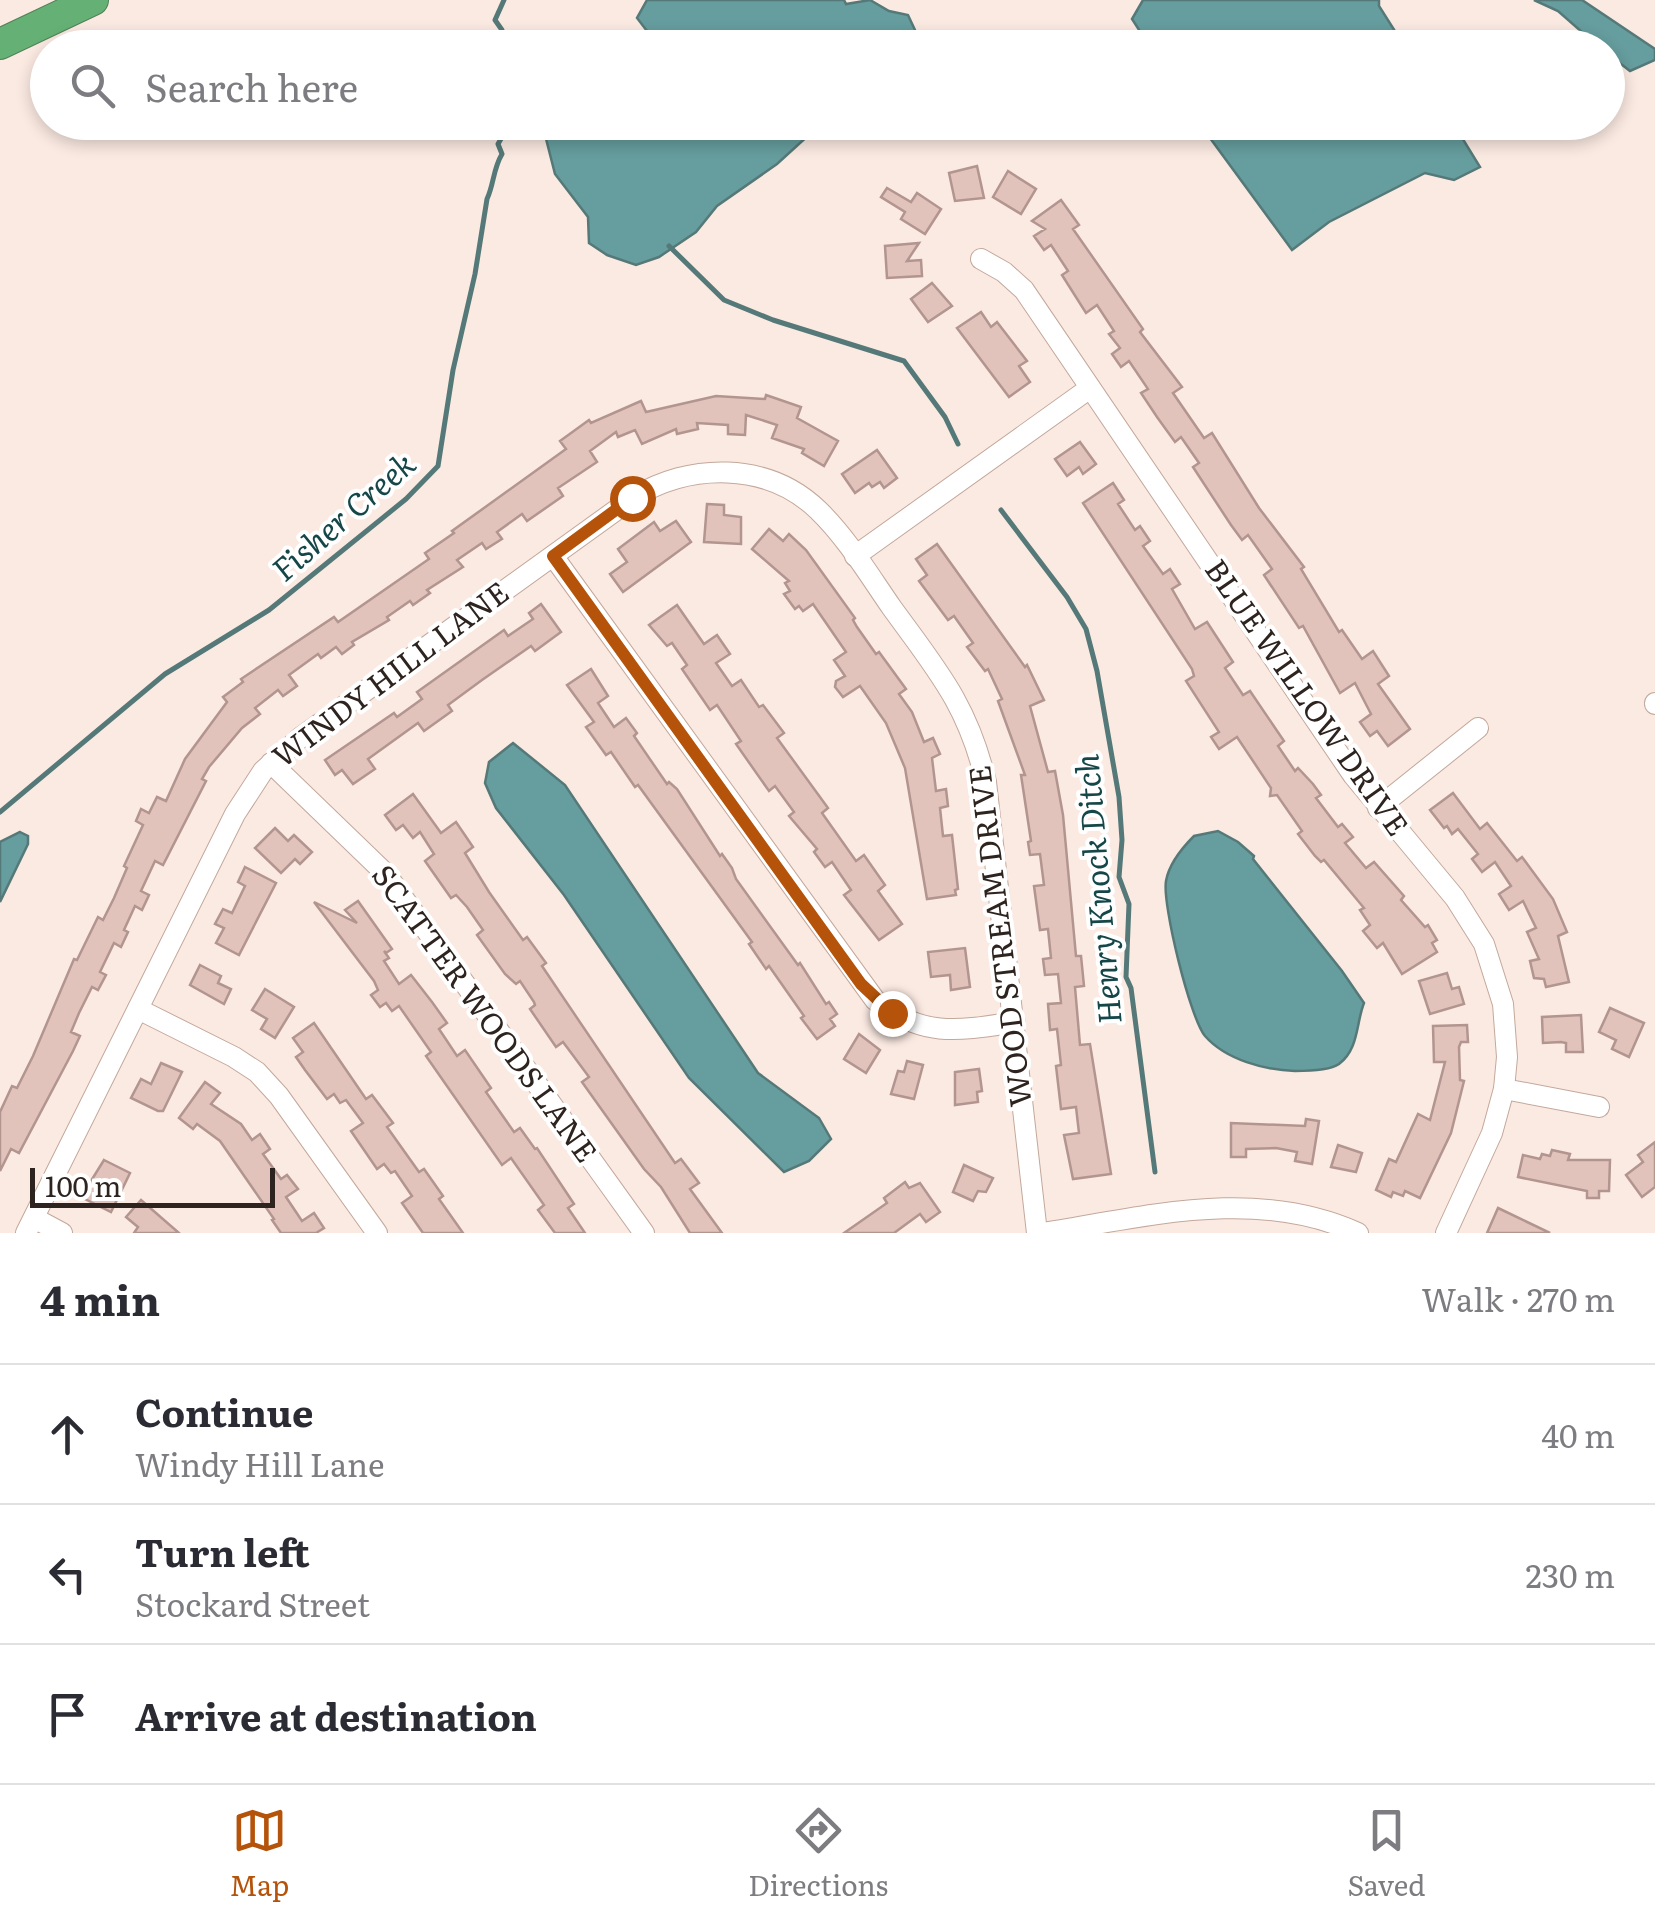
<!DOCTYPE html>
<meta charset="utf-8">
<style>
:root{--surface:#fff;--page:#f2f2f3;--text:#2b2b33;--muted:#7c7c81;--line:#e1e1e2;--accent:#b45309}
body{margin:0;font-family:Literata,serif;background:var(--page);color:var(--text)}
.scale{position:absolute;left:30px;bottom:25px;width:245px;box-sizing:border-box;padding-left:10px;border:5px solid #2e241f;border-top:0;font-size:28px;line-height:35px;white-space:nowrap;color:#2e241f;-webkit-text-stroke:8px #fff;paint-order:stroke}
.stop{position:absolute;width:30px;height:30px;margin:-22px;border:8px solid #b45309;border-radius:50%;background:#fff}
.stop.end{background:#b45309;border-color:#fff;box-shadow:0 2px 10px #0008}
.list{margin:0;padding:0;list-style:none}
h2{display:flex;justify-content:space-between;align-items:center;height:130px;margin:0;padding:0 40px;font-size:42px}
h2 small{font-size:32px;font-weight:400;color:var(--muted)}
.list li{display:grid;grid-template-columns:65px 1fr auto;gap:30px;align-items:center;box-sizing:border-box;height:140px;padding:0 40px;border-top:2px solid var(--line)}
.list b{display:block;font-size:38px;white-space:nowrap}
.list p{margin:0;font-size:32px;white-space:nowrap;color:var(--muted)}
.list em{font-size:32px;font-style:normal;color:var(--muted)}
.icon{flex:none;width:55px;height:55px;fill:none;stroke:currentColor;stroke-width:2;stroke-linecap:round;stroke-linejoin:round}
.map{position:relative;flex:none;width:1655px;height:1233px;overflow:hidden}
.search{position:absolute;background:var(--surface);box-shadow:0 5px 15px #0003;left:30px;right:30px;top:30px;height:110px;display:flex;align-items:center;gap:25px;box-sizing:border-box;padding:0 35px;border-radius:55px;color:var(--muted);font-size:38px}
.sheet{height:550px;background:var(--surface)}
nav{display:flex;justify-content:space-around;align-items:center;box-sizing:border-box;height:140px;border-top:2px solid var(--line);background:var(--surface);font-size:28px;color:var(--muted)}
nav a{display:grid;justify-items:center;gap:5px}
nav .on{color:var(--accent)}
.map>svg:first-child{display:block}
.water{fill:#669d9e;stroke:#557978;stroke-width:2.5}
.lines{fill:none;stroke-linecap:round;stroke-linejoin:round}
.stream{stroke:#557978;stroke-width:5}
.building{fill:#e2c3bc;stroke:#b2958f;stroke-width:2.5}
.minor-casing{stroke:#c3a89b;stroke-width:22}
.highway-casing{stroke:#528057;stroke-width:32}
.minor{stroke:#fff;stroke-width:20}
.highway{stroke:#65b175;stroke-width:30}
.route{stroke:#b45309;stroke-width:12}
.labels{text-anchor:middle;stroke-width:8;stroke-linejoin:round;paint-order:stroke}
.street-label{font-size:30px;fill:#2e241f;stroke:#fff}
.water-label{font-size:32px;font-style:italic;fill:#154749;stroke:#fff}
</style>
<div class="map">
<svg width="1655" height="1233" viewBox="0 0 1655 1233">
<rect width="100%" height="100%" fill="#fbeae2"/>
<g class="water">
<polygon points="647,0 844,0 846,4 870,0 889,11 908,15 922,45 932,47 623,47 647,31 637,18"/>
<polygon points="1143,0 1379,0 1379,6 1405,47 1150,47 1132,19"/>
<polygon points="1534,0 1582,0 1655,49 1655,60 1630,71 1608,54 1608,48 1599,47 1558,11"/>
<polygon points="542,123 542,122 822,123 777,164 717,206 696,232 659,257 636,265 607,255 589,243 588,217 555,174"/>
<polygon points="1199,123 1453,123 1480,167 1454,180 1425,173 1329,222 1292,250"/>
<polygon points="513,743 565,785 758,1073 819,1118 831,1139 809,1161 784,1172 689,1078 564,895 496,808 485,783 489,762"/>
<path d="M1218,831l20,11 16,14 -1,3 89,112 22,32c-8,20 -5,46 -25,61 -9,6 -31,7 -44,7 -30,-1 -69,-11 -90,-35 -15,-18 -43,-132 -39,-155 3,-17 16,-33 28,-45z"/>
<polygon points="20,832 28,836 28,844 0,902 0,842"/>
</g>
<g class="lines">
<g class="stream">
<polyline points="496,48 502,30 495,20 504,0"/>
<polyline points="502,130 526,126 529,122"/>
<polyline points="669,246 724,300 773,320 904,361 945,417 958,444"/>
<polyline points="1001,510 1067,597 1086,629 1097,671 1119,797 1122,840 1119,877 1129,904 1126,977 1131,988 1155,1172"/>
<path d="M0,812l165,-138 104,-64 137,-111 32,-33 15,-96 22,-96 12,-75c7,-15 6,-30 15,-45l-4,-10 4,-7 -3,-15"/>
</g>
</g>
<g class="building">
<polygon points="977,166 984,198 955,201 949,173"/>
<polygon points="1008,171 1036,189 1021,214 993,197"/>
<polygon points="887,188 911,202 917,193 941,209 925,234 901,219 905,212 881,197"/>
<polygon points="1061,200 1079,225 1073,229 1143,329 1140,332 1182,387 1173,393 1204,438 1212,433 1259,508 1304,567 1301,569 1339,632 1342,630 1362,659 1373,651 1389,676 1378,684 1410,729 1388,746 1377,731 1370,736 1360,722 1371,714 1355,683 1340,693 1303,626 1299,628 1264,575 1272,569 1248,535 1242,540 1231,525 1193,467 1199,463 1181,437 1175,442 1157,417 1141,393 1148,389 1129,361 1121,367 1112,354 1120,348 1109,334 1114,331 1097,305 1086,313 1062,275 1068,271 1051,245 1044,250 1034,236 1045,229 1032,221"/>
<polygon points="919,243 907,261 921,260 922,276 887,278 885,246"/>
<polygon points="932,283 952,306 928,322 911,299"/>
<polygon points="981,312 991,327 997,322 1027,361 1019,366 1030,382 1009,397 957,328"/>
<polygon points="766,395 801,407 797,418 838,441 824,466 802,453 804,449 772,438 777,425 746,415 745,435 728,434 728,425 697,423 698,429 677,434 676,429 642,444 635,430 618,437 616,432 590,451 597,462 558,488 563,496 527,521 522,514 497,532 502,539 486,549 482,543 457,560 463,567 427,590 430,593 413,605 410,601 387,617 389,620 352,642 354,645 342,654 336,647 321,658 318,654 289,675 297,686 283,696 278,690 255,708 260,714 242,728 209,767 202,779 206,781 163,865 155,861 141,891 149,895 142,910 135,906 124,930 128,932 121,947 114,943 100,972 106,975 98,990 92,987 79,1013 71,1032 80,1036 73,1051 19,1153 11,1149 0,1171 0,1112 12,1086 17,1088 33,1056 74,959 77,960 98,917 103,920 114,898 127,868 124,866 143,825 136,821 141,809 149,813 157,797 166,801 185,759 227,702 223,697 243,682 241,679 334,617 338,622 429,559 425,553 454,533 452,531 566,449 560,441 589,420 591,423 641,401 646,412 716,396 765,399"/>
<polygon points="1080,442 1096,464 1083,474 1079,467 1067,476 1055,459"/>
<polygon points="877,450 897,478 884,488 880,482 872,487 869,483 855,493 842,474"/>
<polygon points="1113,483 1124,500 1118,504 1135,530 1140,526 1150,541 1143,546 1163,574 1170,569 1180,584 1172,589 1195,629 1207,622 1233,662 1225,668 1243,695 1250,691 1284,741 1278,746 1295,771 1298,768 1313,784 1321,795 1316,798 1338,827 1342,824 1353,837 1345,843 1366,868 1374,862 1404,896 1401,900 1425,927 1428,925 1437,940 1432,943 1437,952 1402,974 1383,943 1377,948 1363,931 1370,925 1360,910 1364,908 1324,860 1321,862 1315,856 1298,834 1302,831 1277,795 1270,796 1271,788 1237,737 1219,749 1211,737 1219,732 1186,681 1194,676 1192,669 1083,503"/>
<polygon points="707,504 724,505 724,515 741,517 741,544 704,542"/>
<polygon points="676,521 691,542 623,592 610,574 627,562 618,549 654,522 660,531"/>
<polygon points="769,529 783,541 789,534 806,550 855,618 853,620 857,627 876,654 879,652 906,689 899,694 912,712 924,742 933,738 940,754 932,758 936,791 946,789 948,806 940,808 943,836 952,835 958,889 955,890 956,895 927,899 905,768 886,723 860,686 843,697 835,687 836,681 845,676 834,660 846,652 813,604 803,611 799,606 795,609 784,594 790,591 785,583 789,581 752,549"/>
<polygon points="937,544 1025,667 1027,665 1044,700 1030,706 1048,772 1055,771 1063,815 1076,956 1081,956 1084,986 1075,987 1080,1045 1090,1044 1111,1174 1073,1179 1064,1135 1079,1133 1076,1107 1061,1109 1056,1066 1061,1065 1057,1029 1050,1030 1048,1004 1061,1003 1058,974 1045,975 1043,959 1051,958 1048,929 1040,930 1034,886 1044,885 1040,854 1030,855 1028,842 1031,841 1021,775 1025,775 998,701 1002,699 988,669 985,671 967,647 973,643 954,616 948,620 919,581 927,575 916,559"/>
<polygon points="541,604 561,632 535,651 531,646 482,680 448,705 452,711 424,731 418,723 368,759 375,769 353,784 342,770 335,775 325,760 394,713 397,717 422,699 417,692 504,630 508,636 533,619 529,613"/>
<polygon points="677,605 704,644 717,635 730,654 716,663 732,686 741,680 759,707 763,705 784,733 777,738 828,808 822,813 856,861 864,855 885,885 878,891 902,924 879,940 844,895 851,890 832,862 825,867 814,852 817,849 789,816 794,812 775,786 769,791 736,744 741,741 717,705 710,710 682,669 687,665 672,643 667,646 649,625"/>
<polygon points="591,669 608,696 598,703 614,727 626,718 637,733 634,736 667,784 669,782 677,789 720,856 722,854 732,868 736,879 798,965 800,963 826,1004 829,1002 837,1014 830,1019 835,1026 817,1039 801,1018 804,1016 769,966 766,969 749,944 752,942 638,785 635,787 611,752 606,755 586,727 594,722 567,685"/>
<polygon points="1453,793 1480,829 1487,823 1517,861 1522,857 1553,899 1567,932 1558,936 1569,982 1546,987 1544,979 1534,978 1530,961 1539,959 1527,932 1536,928 1523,901 1509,910 1499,894 1511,886 1495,862 1482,872 1472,859 1478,854 1458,829 1452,834 1447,826 1444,828 1430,810"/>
<polygon points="413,794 441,833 456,822 473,847 465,853 489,892 523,940 527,937 546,963 542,966 675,1163 681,1159 699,1183 690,1189 722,1233 690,1233 661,1187 644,1169 582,1082 589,1077 572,1054 563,1042 556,1047 530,1009 535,1005 534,1002 520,981 516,984 505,974 477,935 483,930 467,907 456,895 451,898 425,861 434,854 420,832 413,838 403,825 396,830 385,815"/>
<polygon points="275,828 288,841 294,835 312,852 300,864 295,859 281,873 255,848"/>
<polygon points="245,867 276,883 239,955 216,943 224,928 215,924 223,909 232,913 245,886 238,882"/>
<polygon points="358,901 392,949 386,953 384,951 389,958 384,961 399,984 411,975 432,1002 447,1023 439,1029 457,1056 465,1050 491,1088 486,1092 514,1132 520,1128 535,1149 537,1148 574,1204 568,1208 585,1233 555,1233 538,1210 544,1205 511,1158 502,1165 426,1056 431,1052 399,1006 392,1011 386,1003 380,1007 371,995 378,990 374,981 314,902 357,923 345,910"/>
<polygon points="965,948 970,987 951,990 950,975 931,977 928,952"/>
<polygon points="200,965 221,976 218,983 231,989 224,1004 190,985"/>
<polygon points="1447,973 1452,989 1459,987 1464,1004 1430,1014 1419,981"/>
<polygon points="265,989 294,1007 275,1038 261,1029 267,1019 252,1010"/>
<polygon points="1610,1008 1644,1023 1629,1057 1612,1049 1616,1040 1599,1032"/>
<polygon points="1581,1015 1583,1052 1566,1052 1566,1043 1561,1042 1543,1043 1542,1017"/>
<polygon points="314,1023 366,1099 372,1095 393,1123 387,1127 419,1172 424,1169 443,1196 439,1199 463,1233 423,1233 402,1203 412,1196 395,1171 391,1173 384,1164 377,1169 351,1131 363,1123 346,1100 340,1103 334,1094 327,1099 305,1070 296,1057 303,1052 293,1038"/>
<polygon points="1467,1025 1468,1042 1461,1042 1459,1047 1460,1080 1464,1081 1451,1133 1420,1198 1405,1191 1403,1196 1393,1192 1391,1197 1376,1190 1389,1159 1396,1162 1418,1114 1430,1120 1445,1062 1434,1062 1433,1026"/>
<polygon points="859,1034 880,1050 866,1073 844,1059"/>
<polygon points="907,1061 923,1065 914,1099 891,1094 898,1071 904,1072"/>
<polygon points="161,1063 182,1072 163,1111 158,1111 131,1098 141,1079 151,1084"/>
<polygon points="979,1069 982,1091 977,1092 978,1102 955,1105 955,1072"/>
<polygon points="205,1082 220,1093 211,1104 241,1124 252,1140 260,1134 270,1149 263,1154 281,1179 287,1175 298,1189 286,1197 302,1221 314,1213 324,1228 316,1233 281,1233 272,1220 274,1219 220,1141 197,1124 193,1129 179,1118"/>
<polygon points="1306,1119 1319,1121 1312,1164 1295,1161 1297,1152 1276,1148 1246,1149 1246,1157 1231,1157 1231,1123 1305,1126"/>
<polygon points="1655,1142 1655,1187 1642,1197 1626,1175 1643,1162 1638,1155"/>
<polygon points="1338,1145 1362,1153 1356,1172 1331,1167"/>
<polygon points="1552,1150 1570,1154 1568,1160 1610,1160 1609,1191 1599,1191 1599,1198 1587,1198 1587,1191 1518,1177 1523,1155 1540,1159 1542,1154 1550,1156"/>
<polygon points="104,1160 130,1173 111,1212 81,1197"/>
<polygon points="964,1165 993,1178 986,1192 978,1191 973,1201 953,1192"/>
<polygon points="905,1182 909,1188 920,1183 940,1212 926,1222 920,1214 894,1233 844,1233 887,1203 884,1198"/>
<polygon points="141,1200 179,1233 134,1233 138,1227 126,1217"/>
<polygon points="1498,1208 1550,1233 1487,1233"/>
</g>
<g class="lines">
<defs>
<g id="minor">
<polyline points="981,259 1004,272 1024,290 1353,775 1455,898 1484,944 1503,1004 1507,1057 1504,1089 1492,1133 1446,1233"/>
<path d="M553,556l322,444c48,38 83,31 140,22"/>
<polyline points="855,556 1090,388"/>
<polyline points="1655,703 1655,704"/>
<polyline points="271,763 386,874 644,1233"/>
<polyline points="1378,808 1478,728"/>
<polyline points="138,1009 234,1057 257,1072 279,1096 377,1233"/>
<polyline points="1504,1089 1599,1107"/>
<polyline points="34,1218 62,1233"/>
<path d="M26,1233l209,-419 28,-43 37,-33 333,-240c56,-35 134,-37 185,12 29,28 51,65 74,98 45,62 76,97 94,174l51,451"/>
<path d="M1043,1233c106,-17 213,-46 315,0"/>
</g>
<polyline id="highway" points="0,44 93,0"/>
</defs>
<use href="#minor" class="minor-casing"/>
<use href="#highway" class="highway-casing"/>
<use href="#minor" class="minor"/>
<use href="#highway" class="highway"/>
</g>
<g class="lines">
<polyline class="route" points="632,498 553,556 861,984 892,1013"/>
</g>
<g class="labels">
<g class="street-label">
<text transform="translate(391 675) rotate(-37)" y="10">WINDY HILL LANE</text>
<text transform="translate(1306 698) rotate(55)" y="10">BLUE WILLOW DRIVE</text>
<text transform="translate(1001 936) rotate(-97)" y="10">WOOD STREAM DRIVE</text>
<text transform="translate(484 1014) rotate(54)" y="10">SCATTER WOODS LANE</text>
</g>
<g class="water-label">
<text transform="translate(344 517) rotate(-41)" y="11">Fisher Creek</text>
<text transform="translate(1099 889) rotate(-95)" y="11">Henry Knock Ditch</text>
</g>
</g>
</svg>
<div class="scale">100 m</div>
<div class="stop" style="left:632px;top:498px"></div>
<div class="stop end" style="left:892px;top:1013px"></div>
<div class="search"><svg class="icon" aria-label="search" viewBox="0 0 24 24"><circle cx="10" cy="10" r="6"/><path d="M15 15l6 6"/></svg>Search here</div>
</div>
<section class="sheet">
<h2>4 min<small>Walk · 270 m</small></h2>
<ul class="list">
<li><svg class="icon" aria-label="ahead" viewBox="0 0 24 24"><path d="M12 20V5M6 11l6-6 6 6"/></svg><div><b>Continue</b><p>Windy Hill Lane</p></div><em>40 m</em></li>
<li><svg class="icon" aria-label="left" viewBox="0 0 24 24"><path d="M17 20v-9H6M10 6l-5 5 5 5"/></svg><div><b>Turn left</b><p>Stockard Street</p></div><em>230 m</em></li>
<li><svg class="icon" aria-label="arrive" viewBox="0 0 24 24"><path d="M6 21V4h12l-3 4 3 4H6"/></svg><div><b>Arrive at destination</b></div></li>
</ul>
</section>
<nav>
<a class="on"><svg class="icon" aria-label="map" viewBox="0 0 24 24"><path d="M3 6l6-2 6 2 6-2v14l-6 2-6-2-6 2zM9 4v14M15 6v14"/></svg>Map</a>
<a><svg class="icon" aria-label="directions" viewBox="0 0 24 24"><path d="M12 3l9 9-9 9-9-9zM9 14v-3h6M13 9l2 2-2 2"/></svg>Directions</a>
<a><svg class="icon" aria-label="saved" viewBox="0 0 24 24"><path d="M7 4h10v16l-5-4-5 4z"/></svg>Saved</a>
</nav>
